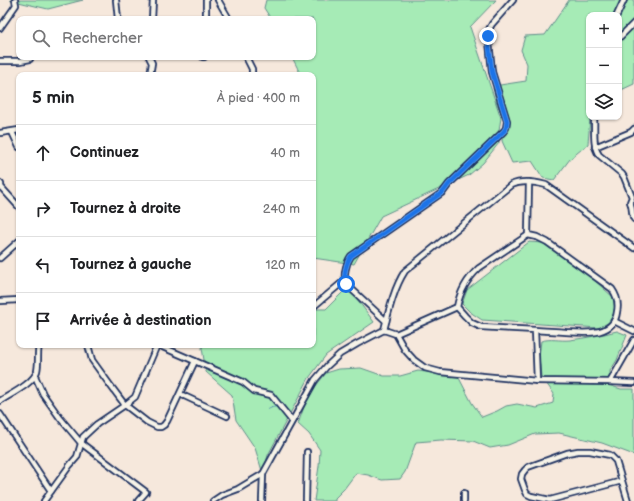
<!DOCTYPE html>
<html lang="fr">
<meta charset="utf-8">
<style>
:root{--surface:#fff;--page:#f6f6f6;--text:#202124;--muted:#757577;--line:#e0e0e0}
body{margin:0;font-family:"Balsamiq Sans",sans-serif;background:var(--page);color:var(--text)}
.controls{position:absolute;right:12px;top:12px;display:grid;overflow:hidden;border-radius:8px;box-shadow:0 1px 3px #0004}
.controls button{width:36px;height:36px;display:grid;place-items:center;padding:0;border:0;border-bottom:1px solid var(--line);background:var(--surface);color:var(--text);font:20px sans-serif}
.stop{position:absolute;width:12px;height:12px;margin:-9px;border:3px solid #1a73e8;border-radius:50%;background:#fff}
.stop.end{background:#1a73e8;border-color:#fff;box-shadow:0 1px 4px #0008}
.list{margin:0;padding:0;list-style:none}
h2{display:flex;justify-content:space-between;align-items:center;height:52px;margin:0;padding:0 16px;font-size:17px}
h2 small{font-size:13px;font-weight:400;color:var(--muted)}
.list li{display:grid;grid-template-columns:26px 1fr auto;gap:12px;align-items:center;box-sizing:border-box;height:56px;padding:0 16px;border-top:1px solid var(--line)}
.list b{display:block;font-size:15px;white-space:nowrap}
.list em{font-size:13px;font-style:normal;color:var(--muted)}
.icon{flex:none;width:22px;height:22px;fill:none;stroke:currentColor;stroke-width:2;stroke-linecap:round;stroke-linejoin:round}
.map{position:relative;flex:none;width:634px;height:501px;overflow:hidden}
.search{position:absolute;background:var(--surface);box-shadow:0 1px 3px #0004;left:16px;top:16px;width:300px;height:44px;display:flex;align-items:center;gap:10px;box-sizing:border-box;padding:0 14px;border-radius:8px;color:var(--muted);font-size:15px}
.panel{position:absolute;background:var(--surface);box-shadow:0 1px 3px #0004;left:16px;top:72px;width:300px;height:276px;border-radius:8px}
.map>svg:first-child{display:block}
.green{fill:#a6ebb6;stroke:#608d8a}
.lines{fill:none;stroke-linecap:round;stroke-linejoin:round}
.stream{stroke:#5890ab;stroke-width:1.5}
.minor-casing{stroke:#1b2f5e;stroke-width:8}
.minor{stroke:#f7f3e8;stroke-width:4.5}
.route{stroke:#1a73e8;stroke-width:5}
</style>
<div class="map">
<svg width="634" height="501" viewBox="0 0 634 501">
<rect width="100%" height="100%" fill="#f6e8dc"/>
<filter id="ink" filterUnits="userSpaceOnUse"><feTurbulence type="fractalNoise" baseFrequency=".025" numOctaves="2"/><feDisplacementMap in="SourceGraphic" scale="8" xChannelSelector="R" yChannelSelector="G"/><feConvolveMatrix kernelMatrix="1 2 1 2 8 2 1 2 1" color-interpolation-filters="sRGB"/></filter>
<g filter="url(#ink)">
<g class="green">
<polygon points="10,0 83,0 48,9"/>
<polygon points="266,0 496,0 470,27 501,118 499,130 499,143 483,163 469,175 381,216 354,264 313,258 313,75 301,75 292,57 313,57 313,19 271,19 264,8"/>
<polygon points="569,0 634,0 634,84 619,91 619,15 589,15 589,117 590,117 588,144 570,159 554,180 543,178 532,161 512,163 502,141 504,120 497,104 493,88 500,85 526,81 527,64 521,50 525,36 545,35"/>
<polygon points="529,242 543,243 593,279 613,297 615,311 609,322 599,328 482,320 470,312 462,304 467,290"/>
<polygon points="348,287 374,322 326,355 309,378 268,455 263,474 255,448 236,420 232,395 206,372 202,348 203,345 313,345 313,309 326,309"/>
<path d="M617,331l10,4 -10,25 -7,11 1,15 10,3h13v66l-32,-12 -43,-10 -24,1 -27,11 -18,3 -17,-7 -32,-1 -25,2 -11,30 -5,7 -18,1 -14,-5 -12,-2 -12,16 -9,9v3h-21l5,-35 1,-16 -11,-16 -11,-10 7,-20 10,-17 11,-14 13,-4 22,-1 23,8h16l18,-5 40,5 14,27 10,14 15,-6 9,-5 11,-2 20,4 16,-5 1,-9 -13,-18 -2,-20 2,-15c10,-3 18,0 29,-1 16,-2 31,-5 47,-9z"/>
</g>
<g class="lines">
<polyline class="stream" points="268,409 272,407 279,406"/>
<defs>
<g id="minor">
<polyline points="116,0 118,19"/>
<polyline points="218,0 229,19"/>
<polyline points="617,15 624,0"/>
<polyline points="152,19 153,0"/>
<polyline points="206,19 206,0"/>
<polyline points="0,28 16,5 15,0"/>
<polyline points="619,38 634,23"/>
<polyline points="149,57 152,63 150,75"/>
<polyline points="203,57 204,57"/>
<polyline points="246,57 252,69 252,75"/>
<polyline points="0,61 20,61 30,59 30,57"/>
<path d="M594,117c1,11 -2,29 5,38l23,19 2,3 8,20 -2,5c3,6 1,12 4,17"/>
<polyline points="12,132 19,147"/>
<polyline points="0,133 19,130"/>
<polyline points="595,147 631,132 634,129"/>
<polyline points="0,183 1,184 1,187 19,207"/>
<polyline points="528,235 529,182"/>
<polyline points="0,258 19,241"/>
<polyline points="0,301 19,300"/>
<polyline points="313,307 345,280"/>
<path d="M386,321l-40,-37c-3,-8 0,-21 5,-28l92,-64 6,-8 55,-53 2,-3 1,-7 -15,-49 -4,-41 4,-7 21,-24"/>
<polyline points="614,321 634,331"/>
<path d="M384,330c5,-20 10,-42 21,-59l106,-86c11,-5 24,-3 35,0l88,63"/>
<path d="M535,330c10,1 20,1 31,2 18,1 48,5 51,-20 2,-9 0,-16 -5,-23l-65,-47 -10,-5 -9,-2 -49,33c-12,11 -19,23 -22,39l8,9 7,7 9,4 54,3 2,51"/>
<polyline points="396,334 457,307"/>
<polyline points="88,345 92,360 110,385 125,405 147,422 157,427 161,427 164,425 167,421 195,361"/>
<polyline points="158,345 243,382 254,391 271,395 292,421"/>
<polyline points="35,376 43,394 60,418 81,443 146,492 138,501"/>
<polyline points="610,382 634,340"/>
<polyline points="180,394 227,416"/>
<path d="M0,401c11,-7 34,-18 37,-30 2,-9 0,-17 2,-26"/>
<polyline points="0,414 51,491"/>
<polyline points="622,481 550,500 531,496 527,494 525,490 521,479 522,474 525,470 528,467 567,453 578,451 590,451 610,455 616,461 628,501"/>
<polyline points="464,493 464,501"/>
<polyline points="44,501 70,465 77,457 83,437 97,424 125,405 135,397 157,345"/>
<polyline points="213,501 222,495 238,489 263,474"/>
<polyline points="262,501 263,474 315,380 327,366 340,354 357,344 384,330 396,334 405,350 414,360 425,368 440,372 537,381 610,382 634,383"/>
<polyline points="306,501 307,452"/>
</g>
</defs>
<use href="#minor" class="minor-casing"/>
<use href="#minor" class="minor"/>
</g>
</g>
<g class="lines" filter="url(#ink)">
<path class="route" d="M346,284c-3,-8 0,-21 5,-28l92,-64 6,-8 55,-53 2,-3 1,-7 -15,-49 -4,-36"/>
</g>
</svg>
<div class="controls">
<button>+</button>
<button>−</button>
<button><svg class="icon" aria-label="layers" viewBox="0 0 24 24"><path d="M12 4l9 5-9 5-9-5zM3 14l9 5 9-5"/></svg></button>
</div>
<div class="stop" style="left:346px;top:284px"></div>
<div class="stop end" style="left:488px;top:36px"></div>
<div class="search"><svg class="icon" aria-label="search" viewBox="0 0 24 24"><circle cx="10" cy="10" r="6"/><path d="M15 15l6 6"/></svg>Rechercher</div>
<section class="panel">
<h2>5 min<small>À pied · 400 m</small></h2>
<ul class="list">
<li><svg class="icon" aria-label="ahead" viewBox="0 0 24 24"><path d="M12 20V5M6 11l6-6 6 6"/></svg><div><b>Continuez</b></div><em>40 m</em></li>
<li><svg class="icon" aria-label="right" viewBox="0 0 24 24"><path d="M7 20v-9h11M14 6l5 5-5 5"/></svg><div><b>Tournez à droite</b></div><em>240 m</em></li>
<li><svg class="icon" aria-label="left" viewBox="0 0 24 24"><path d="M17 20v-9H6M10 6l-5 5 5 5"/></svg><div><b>Tournez à gauche</b></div><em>120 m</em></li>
<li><svg class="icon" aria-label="arrive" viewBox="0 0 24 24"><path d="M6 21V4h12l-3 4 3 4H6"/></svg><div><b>Arrivée à destination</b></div></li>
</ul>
</section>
</div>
